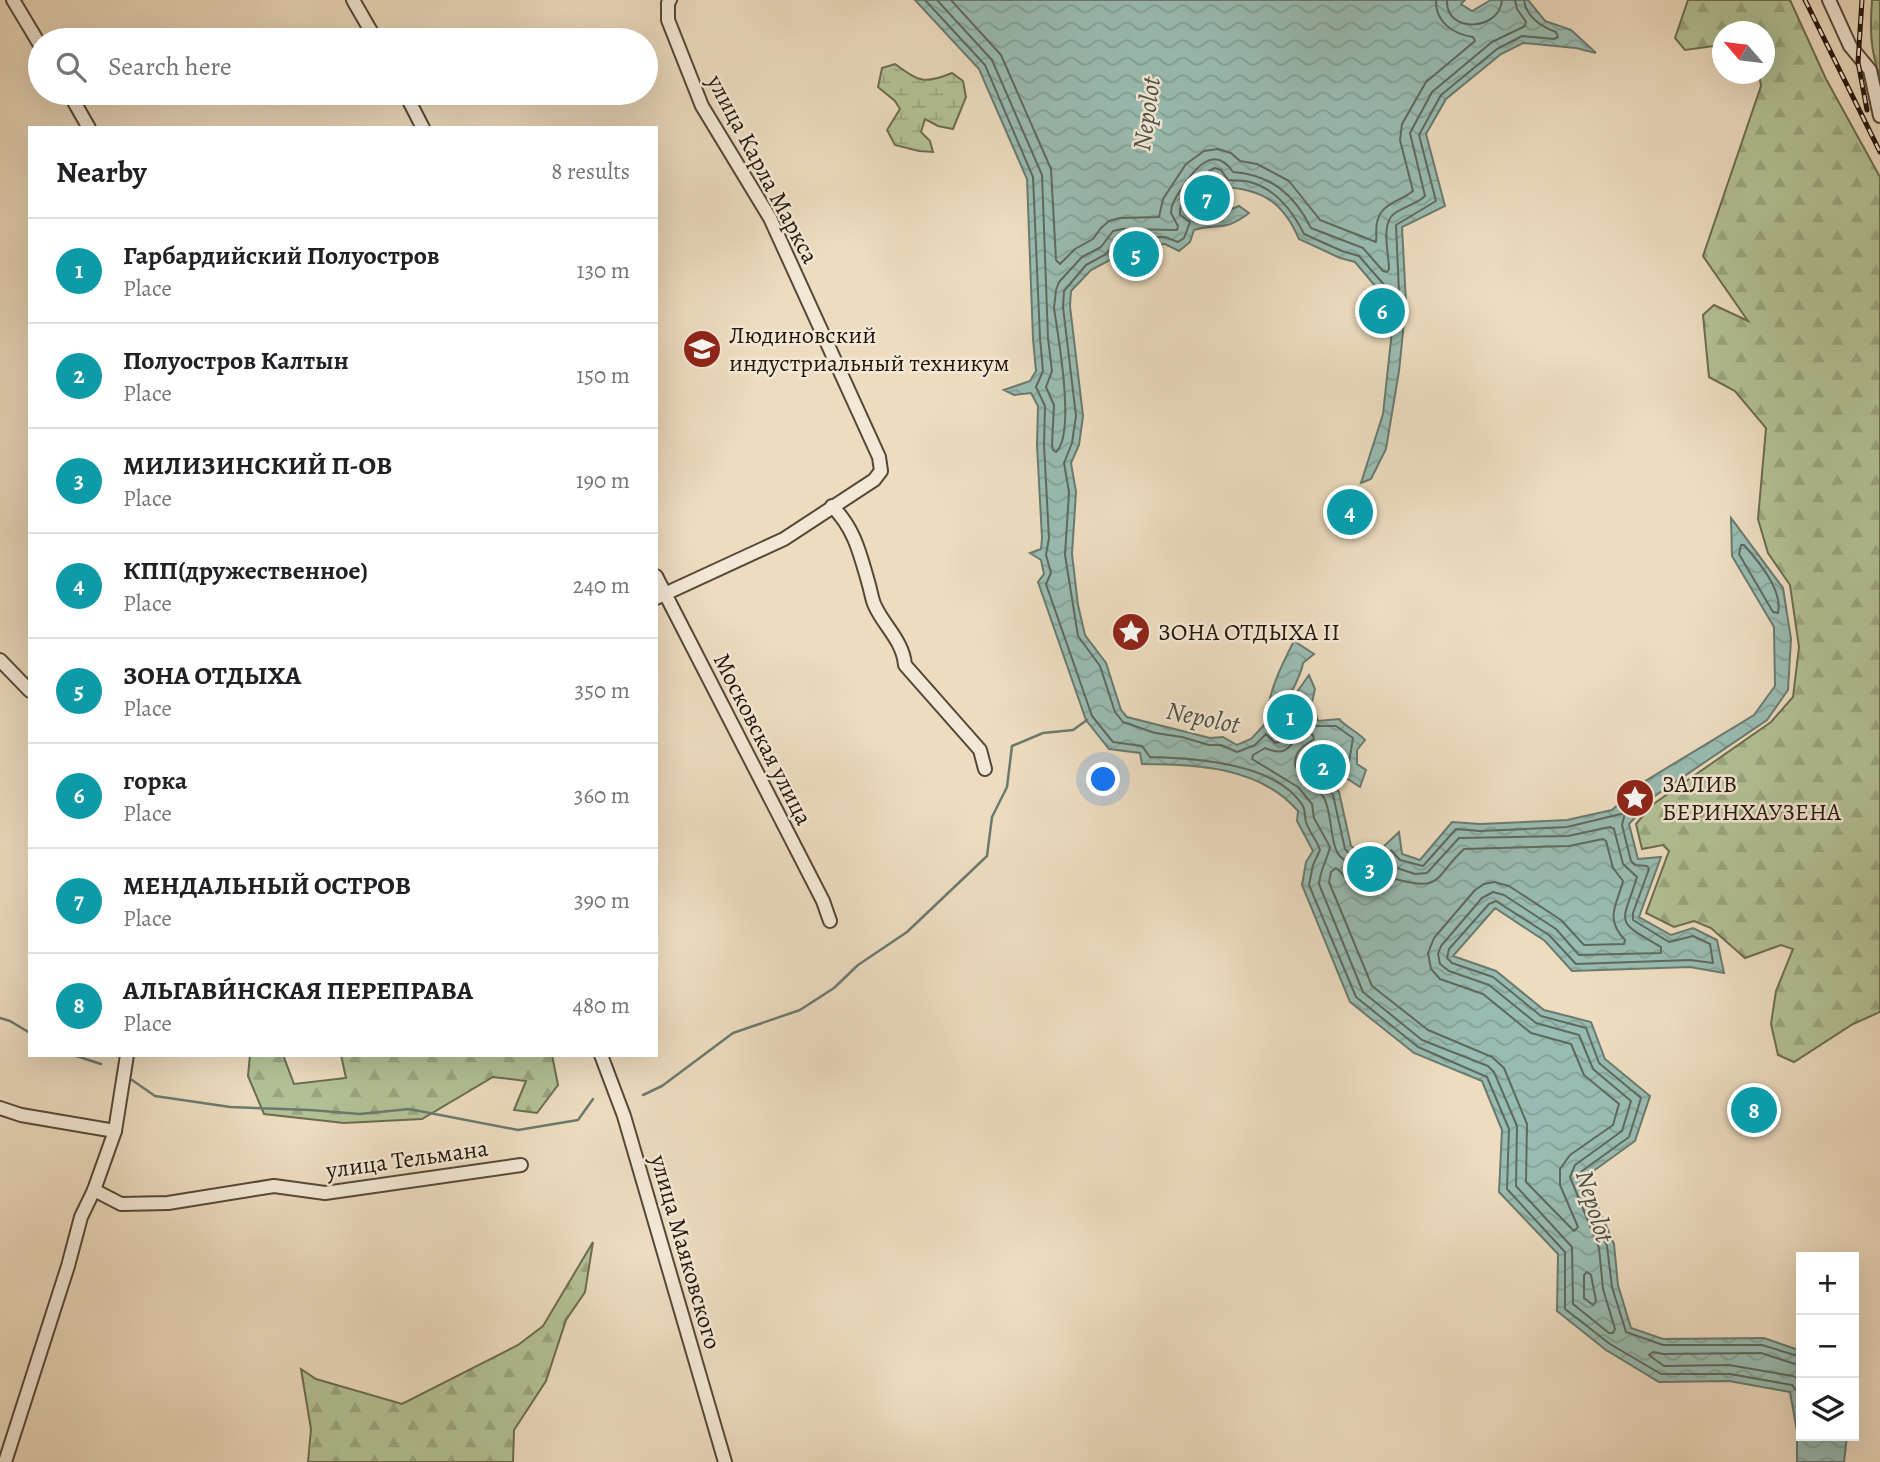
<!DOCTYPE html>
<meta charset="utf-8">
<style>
:root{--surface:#fff;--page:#f2f2f2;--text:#202124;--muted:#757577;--line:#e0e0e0;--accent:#d93025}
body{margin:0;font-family:Alegreya,serif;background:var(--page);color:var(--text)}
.controls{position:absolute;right:21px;bottom:21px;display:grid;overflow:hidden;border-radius:0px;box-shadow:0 7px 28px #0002}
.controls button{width:63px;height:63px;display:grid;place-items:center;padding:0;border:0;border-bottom:2px solid var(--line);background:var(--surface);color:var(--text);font:35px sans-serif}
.compass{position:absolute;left:1712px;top:21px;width:63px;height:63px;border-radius:50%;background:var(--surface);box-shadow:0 7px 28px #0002;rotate:298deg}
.you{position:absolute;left:1104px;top:780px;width:24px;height:24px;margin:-18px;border:5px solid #fff;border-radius:50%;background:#1a73e8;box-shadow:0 0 0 10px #1a73e833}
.badge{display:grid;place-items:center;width:46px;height:46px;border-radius:50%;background:var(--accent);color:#fff;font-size:23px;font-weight:700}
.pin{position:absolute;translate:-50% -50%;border:4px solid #fff;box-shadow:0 2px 7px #0006}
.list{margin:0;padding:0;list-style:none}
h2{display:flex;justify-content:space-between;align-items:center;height:91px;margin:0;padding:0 28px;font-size:30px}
h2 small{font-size:23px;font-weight:400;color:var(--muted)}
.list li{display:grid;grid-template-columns:46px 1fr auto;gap:21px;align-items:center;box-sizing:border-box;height:105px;padding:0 28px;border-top:2px solid var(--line)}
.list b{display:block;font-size:26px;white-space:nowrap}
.list p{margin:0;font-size:23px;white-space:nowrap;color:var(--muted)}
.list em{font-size:23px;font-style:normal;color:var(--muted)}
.icon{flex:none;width:38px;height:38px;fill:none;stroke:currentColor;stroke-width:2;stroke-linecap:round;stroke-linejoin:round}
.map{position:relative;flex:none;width:1880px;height:1462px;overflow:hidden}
.search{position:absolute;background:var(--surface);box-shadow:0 7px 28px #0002;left:28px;top:28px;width:630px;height:77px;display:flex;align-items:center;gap:18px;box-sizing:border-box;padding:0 24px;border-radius:38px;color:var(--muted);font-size:26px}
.panel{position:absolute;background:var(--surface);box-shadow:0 7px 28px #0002;left:28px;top:126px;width:630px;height:931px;border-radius:0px}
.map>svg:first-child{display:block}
.forest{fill:url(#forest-firs);stroke:#6c6c50;stroke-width:2}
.wetland{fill:url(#wetland-marsh);stroke:#6c6c50;stroke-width:2}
.water{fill:url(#water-waves);stroke:#6a7a6f;stroke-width:2}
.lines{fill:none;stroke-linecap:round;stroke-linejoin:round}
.shore{stroke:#5e695e;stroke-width:2}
.stream{stroke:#6a7a6f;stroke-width:2.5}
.minor-casing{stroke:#564838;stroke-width:16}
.minor{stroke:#f3e8d5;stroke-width:12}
.rail-casing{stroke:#24160b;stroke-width:5}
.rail{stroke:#f3e8d5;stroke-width:2.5;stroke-dasharray:8;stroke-linecap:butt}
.labels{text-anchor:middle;stroke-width:5;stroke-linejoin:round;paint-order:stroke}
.street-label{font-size:24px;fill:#24160b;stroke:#f3e8d5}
.poi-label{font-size:24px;fill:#24160b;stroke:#f3e8d5;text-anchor:start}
.water-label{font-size:26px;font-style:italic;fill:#4d5045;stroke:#f3e8d5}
</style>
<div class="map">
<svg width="1880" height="1462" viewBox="0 0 1880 1462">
<defs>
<pattern id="forest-firs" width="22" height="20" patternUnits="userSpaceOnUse" patternTransform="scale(1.75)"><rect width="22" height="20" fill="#b3c296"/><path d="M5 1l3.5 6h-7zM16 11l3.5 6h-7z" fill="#9aa680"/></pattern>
<pattern id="wetland-marsh" width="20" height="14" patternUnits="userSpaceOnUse" patternTransform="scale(1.75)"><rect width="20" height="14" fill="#b3c296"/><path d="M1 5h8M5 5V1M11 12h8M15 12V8" fill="none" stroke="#9aa680"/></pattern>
<pattern id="water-waves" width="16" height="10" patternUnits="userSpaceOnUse" patternTransform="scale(1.75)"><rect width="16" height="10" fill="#99bcb2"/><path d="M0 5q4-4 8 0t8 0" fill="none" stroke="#84a198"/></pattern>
</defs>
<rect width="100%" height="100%" fill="#eddcbf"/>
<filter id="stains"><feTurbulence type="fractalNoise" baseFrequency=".00286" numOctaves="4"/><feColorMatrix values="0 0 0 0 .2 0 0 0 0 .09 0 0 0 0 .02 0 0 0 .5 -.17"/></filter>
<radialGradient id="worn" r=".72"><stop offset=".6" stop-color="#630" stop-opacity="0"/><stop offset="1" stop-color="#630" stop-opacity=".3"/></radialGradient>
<g class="forest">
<polygon points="1688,0 1790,0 1826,79 1880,177 1880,1012 1853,1024 1794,1062 1778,1055 1771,1024 1776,991 1793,949 1781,945 1745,958 1711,928 1694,921 1674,927 1646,913 1669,851 1663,845 1642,849 1636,824 1652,805 1771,722 1793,697 1799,647 1790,585 1768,553 1758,519 1766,428 1735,391 1709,377 1703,315 1714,305 1748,321 1703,256 1761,86 1759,74 1764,74 1764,32 1722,32 1722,45 1685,50 1675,38"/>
<path d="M1872,0h8v77c-10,-27 -10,-49 -8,-77z"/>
<polygon points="250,1055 283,1055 294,1084 346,1078 341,1055 552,1055 558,1085 537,1113 514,1110 526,1081 493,1077 422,1119 344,1123 264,1114 248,1076"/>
<polygon points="593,1242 585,1292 566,1320 546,1381 514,1430 513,1462 308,1462 311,1429 301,1369 316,1379 402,1404 518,1345 543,1326"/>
</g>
<path class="wetland" d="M895,64c24,17 28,21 57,9l11,8 3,16 -13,32 -15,-3 -13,-7 -4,13 9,9 3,11 -14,-1 -24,-6 -8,-15 13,-21 -5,-8 -17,-14 4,-19z"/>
<path class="water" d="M915,0h550l-4,4 11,7 19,-11h37l17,21 26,9 25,23 -20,-5 -53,-5 -22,11 -55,45 -20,35 19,72 -43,21 4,75 -7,69 -13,78 -15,30 -10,4 22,-69 11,-102 -7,-12 -32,-38 -15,-4 -41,-19c-16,-37 -37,-50 -76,-52l-7,-13 -11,8 -20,30 32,3 22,-9 10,7c-26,20 -30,9 -55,17l-4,12 -11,9 -14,-7 -44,1 -9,14 -21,11 -20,21 -1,15 13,110 -4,29 -8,18 5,29 -4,62 6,51 7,30 21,28 15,47 6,7 83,21 13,-1 14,8 14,-6 15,-16c2,-30 14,-55 28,-82l20,13 -11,9c-3,21 -30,54 -26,75l16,-23 -1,-16 17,-24 6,14 -3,13 6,19 21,-2c8,9 18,12 26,21l-8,10v14l9,6 -6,17 -46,-30 -4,5 13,9 16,21 12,54 12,9 7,12 11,-18 18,-17 3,22 18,6 32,-38 28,2 87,-4 45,-10 30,-27 112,-68 21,-29 -1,-59 -42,-71 -1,-38 52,70 8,51 -3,51 -21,30 -112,76 -26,28 9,35 23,-2 -22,60 32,18 22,-7 24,12 7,33 -34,-6 -118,4 -27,-30 -50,-33 -42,48 43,15 48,39 47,12 14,37 45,37 -15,45 -50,36 29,67 4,41 13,43 32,11 101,-1 37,13v85h46l-3,26h-47v-31l-7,-39 -61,-11 -70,1 -53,-32 -49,-39 1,-57 -59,-62 3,-62 -20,-49 -68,-28 -64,-51 -48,-117 4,-23 7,-11 -16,-30 1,-10c-38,-44 -101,-47 -156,-47l-2,-11 -31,-4 -23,-29 -48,-138 6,-8 -3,-14 -11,-7 11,-4 1,-11 -5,-93 1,-39 -7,-13 -17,2 -10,-5 26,-9 6,-10 -3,-32 -6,-160 -48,-110z"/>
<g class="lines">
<g class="shore">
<path d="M925,0l60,65 48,112 7,161 3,33 -7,16 9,19 -1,39 5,93 -3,17 5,18 -5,11 46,132 21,26 29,4 8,11c45,1 127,6 153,49 3,6 1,10 3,16 3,10 11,18 14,28l-7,15 -4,20 47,112 62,50 69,30 22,52 -2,60 58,63v57l45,35 51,30h69l62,11 5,6 4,24"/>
<path d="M937,0l55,60 50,115 6,163 4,33 -6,16 8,18 -2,40 1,5 3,2c20,-18 2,-116 -2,-144l2,-18 3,-8 23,-25 19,-10 12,-16 9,-2 55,1 1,-4 -7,-13c0,-10 6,-17 11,-25 13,-20 32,-44 51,-16 38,3 61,22 78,56l52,20 20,23 4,1 2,-3c0,-16 -9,-46 6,-56 10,-7 22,-9 30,-17l-15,-63 22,-41 60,-50 33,-16 1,-4 -9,-13 -2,-9"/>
<path d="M951,0l50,55 50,114 5,91 4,4 15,-15 18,-10 8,-11 8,-7 11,-3 39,-1 4,-18 23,-35 18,-13 14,-2 13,4 9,8 17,3 32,17 31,39 56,22c1,-7 -1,-15 2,-23 5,-16 23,-18 35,-28l-13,-51 2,-16 24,-42 49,-41 -2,-4c-20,-3 -38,-15 -37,-37"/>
<path d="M1447,0c-2,34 53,31 55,0"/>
<path d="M1524,0c2,17 18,27 32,32l2,5 -4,2 -32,-3 -25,13 -56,46 -22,40 17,66 -40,24 3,68 -2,3 -4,-1 -34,-39 -17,-5 -38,-17c-11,-22 -28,-45 -54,-52 -7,-2 -15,-1 -22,-2l-7,-10 -6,-2c-13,5 -37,32 -35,47l10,7 -6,16 -6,4 -13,-5 -46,1 -13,16 -20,11 -22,26 -1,16 13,109 -4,27 -8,20 5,29 -4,63 13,81 22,30 15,46 8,10 32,11 27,4 27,8h12l16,7 18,-7 11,-11 9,9 8,-2 16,-22 1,-11 3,-2 11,20h22l17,12 -5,30 -32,-18 -8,3 -4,10 2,5 12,8 15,19 12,54 22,23 9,-2 15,-20 9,10 23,6 33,-37 24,2 87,-4 58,-14 -3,12 9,36 4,4 12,1 2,3 -16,44v7l36,22 24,-6 17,8 3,19 -23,-3 -114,4 -27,-29 -53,-34 -7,3 -40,45 -2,9 5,5 41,14 48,39 45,12 13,35 42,35 -12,39 -47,34 -4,6 29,69 5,41 14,45 37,13h99l39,12"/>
<path d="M1741,545h3c15,17 39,45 34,68l-5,-1 -34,-58z"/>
<path d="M1303,730l10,5 1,4c-8,6 -19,10 -19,24 1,14 24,22 30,37 7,16 5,38 12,52 3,7 11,9 15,15 7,11 12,17 26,12l13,-13 24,8 12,-1 32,-35 109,-2 42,-9 4,2 9,35 14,13c-15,49 -24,42 24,70v6l-82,2 -23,-26 -52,-34 -11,-3 -11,6 -41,48 -3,8 2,10 9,7 40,14 47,38 43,12 14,34 38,32 -9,30 -47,34 -5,12 29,71 4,41 12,40 -2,4h-4l-36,-29 -1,-57 -56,-61 1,-60 -23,-54 -6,-6 -66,-26 -59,-48 -44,-108c1,-14 8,-24 11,-37l-16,-29 -2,-14 -14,-17 -46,-28 1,-4 12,-7c24,10 24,-3 38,-18z"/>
<path d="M1603,839l3,2 7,27 10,13c-6,24 -19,37 2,59l-1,4 -40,1 -23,-25 -52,-34 -15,-4 -10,2 -9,6 -41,48 -6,15 3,16 9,10 43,15 48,39 40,11 13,31 35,29 -6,21 -43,30 -10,14v16l18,42 -4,4 -48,-49 1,-58 -23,-56 -12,-11 -64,-27 -56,-44 -43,-104 2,-10 5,-4c6,4 7,7 12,13 14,18 33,10 47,-2 48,13 38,-1 69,-30l105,-3z"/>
<polygon points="1587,1272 1591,1275 1596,1301 1593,1305 1584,1298 1584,1275"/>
<polyline points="1801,1366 1761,1353 1663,1354 1653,1352 1649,1355 1664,1366 1729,1365 1793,1376 1801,1381"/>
</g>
<g class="stream">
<polyline points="0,1018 10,1021 30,1033"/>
<polyline points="73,1055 101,1064"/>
<polyline points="132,1080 155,1096 230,1107 310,1110 360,1114 409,1109 518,1130 578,1120 593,1099"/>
<polyline points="643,1095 662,1086 733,1033 800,1010 834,988 858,965 907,932 987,856 992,817 1007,787 1012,746 1043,733 1073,730 1087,720"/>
</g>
<defs>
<g id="minor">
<polyline points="13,0 40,45"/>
<polyline points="353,0 376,40"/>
<polyline points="1829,0 1850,46 1870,70 1880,116"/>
<polyline points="69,93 89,128"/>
<polyline points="405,93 423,128"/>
<path d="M832,506c23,23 28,48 37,79 2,7 3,15 6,21 9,20 28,35 30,59l75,85 5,19"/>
<polyline points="656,576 823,901 830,921"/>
<polyline points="656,598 784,539 874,480 881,471 879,457 770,218 702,106 668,20 668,3 670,0"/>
<polyline points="0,660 30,691"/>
<polyline points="601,1055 624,1116 725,1462"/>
<polyline points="0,1108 21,1115 115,1131"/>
<polyline points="94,1190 121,1204 168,1203 274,1186 325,1193 521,1165"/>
<polyline points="5,1462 68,1266 81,1217 94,1190 115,1131 127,1055"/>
</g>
</defs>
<use href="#minor" class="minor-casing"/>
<use href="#minor" class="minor"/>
<defs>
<g id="rail">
<polyline points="1805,0 1880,152"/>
<polyline points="1862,0 1858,62 1867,110"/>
</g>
</defs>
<use href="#rail" class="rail-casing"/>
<use href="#rail" class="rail"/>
</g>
<defs>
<symbol id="university-disc" viewBox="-11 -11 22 22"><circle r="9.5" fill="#8f2418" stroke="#f3e8d5"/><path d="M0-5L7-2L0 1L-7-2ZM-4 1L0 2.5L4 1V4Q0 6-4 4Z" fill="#fff"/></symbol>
<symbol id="sight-disc" viewBox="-11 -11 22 22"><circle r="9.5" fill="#8f2418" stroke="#f3e8d5"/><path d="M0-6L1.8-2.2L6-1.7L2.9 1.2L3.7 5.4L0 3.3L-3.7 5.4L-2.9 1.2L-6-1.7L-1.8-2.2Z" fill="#fff"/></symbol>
</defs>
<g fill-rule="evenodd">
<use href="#university-disc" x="680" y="327" width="44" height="44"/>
<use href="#sight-disc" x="1109" y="610" width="44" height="44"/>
<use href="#sight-disc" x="1613" y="776" width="44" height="44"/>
</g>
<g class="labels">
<g class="street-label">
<text transform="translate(763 169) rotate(62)" y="8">улица Карла Маркса</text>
<text transform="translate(763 739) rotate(63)" y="8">Московская улица</text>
<text transform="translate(407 1159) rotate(-8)" y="8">улица Тельмана</text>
<text transform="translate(686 1252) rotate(74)" y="8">улица Маяковского</text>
</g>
<g class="poi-label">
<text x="729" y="343">Людиновский<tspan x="729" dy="28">индустриальный техникум</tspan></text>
<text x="1158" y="640">ЗОНА ОТДЫХА II</text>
<text x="1662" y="792">ЗАЛИВ<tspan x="1662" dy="28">БЕРИНХАУЗЕНА</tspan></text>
</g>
<g class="water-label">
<text transform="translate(1146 114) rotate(-82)" y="9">Nepolot</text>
<text transform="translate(1203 717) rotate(12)" y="9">Nepolot</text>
<text transform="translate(1595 1206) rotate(73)" y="9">Nepolot</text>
</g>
</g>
<rect width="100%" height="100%" filter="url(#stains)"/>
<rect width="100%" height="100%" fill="url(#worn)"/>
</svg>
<div class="controls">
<button>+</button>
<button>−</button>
<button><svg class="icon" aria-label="layers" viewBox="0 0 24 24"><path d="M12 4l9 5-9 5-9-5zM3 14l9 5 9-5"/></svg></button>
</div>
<svg class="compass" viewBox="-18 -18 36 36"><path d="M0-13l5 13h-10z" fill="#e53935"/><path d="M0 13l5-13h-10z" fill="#757577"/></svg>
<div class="you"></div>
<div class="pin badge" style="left:1290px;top:717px;background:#0f9aa8">1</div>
<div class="pin badge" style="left:1323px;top:767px;background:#0f9aa8">2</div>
<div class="pin badge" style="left:1370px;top:869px;background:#0f9aa8">3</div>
<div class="pin badge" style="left:1350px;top:512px;background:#0f9aa8">4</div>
<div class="pin badge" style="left:1136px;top:254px;background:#0f9aa8">5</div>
<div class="pin badge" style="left:1382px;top:311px;background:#0f9aa8">6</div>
<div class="pin badge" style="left:1207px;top:198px;background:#0f9aa8">7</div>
<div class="pin badge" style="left:1754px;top:1110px;background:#0f9aa8">8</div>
<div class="search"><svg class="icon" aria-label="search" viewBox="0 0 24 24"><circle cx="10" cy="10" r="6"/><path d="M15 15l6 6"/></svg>Search here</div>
<section class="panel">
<h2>Nearby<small>8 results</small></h2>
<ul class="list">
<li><span class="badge" style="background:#0f9aa8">1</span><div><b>Гарбардийский Полуостров</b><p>Place</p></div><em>130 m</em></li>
<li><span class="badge" style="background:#0f9aa8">2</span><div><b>Полуостров Калтын</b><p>Place</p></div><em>150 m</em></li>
<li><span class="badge" style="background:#0f9aa8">3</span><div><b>МИЛИЗИНСКИЙ П-ОВ</b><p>Place</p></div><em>190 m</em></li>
<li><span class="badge" style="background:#0f9aa8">4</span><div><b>КПП(дружественное)</b><p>Place</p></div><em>240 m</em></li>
<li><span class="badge" style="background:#0f9aa8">5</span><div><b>ЗОНА ОТДЫХА</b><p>Place</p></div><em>350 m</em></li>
<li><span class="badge" style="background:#0f9aa8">6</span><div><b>горка</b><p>Place</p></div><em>360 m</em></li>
<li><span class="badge" style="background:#0f9aa8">7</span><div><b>МЕНДАЛЬНЫЙ ОСТРОВ</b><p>Place</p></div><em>390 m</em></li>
<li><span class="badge" style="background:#0f9aa8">8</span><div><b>АЛЬГАВИ́НСКАЯ ПЕРЕПРАВА</b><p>Place</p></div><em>480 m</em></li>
</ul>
</section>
</div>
